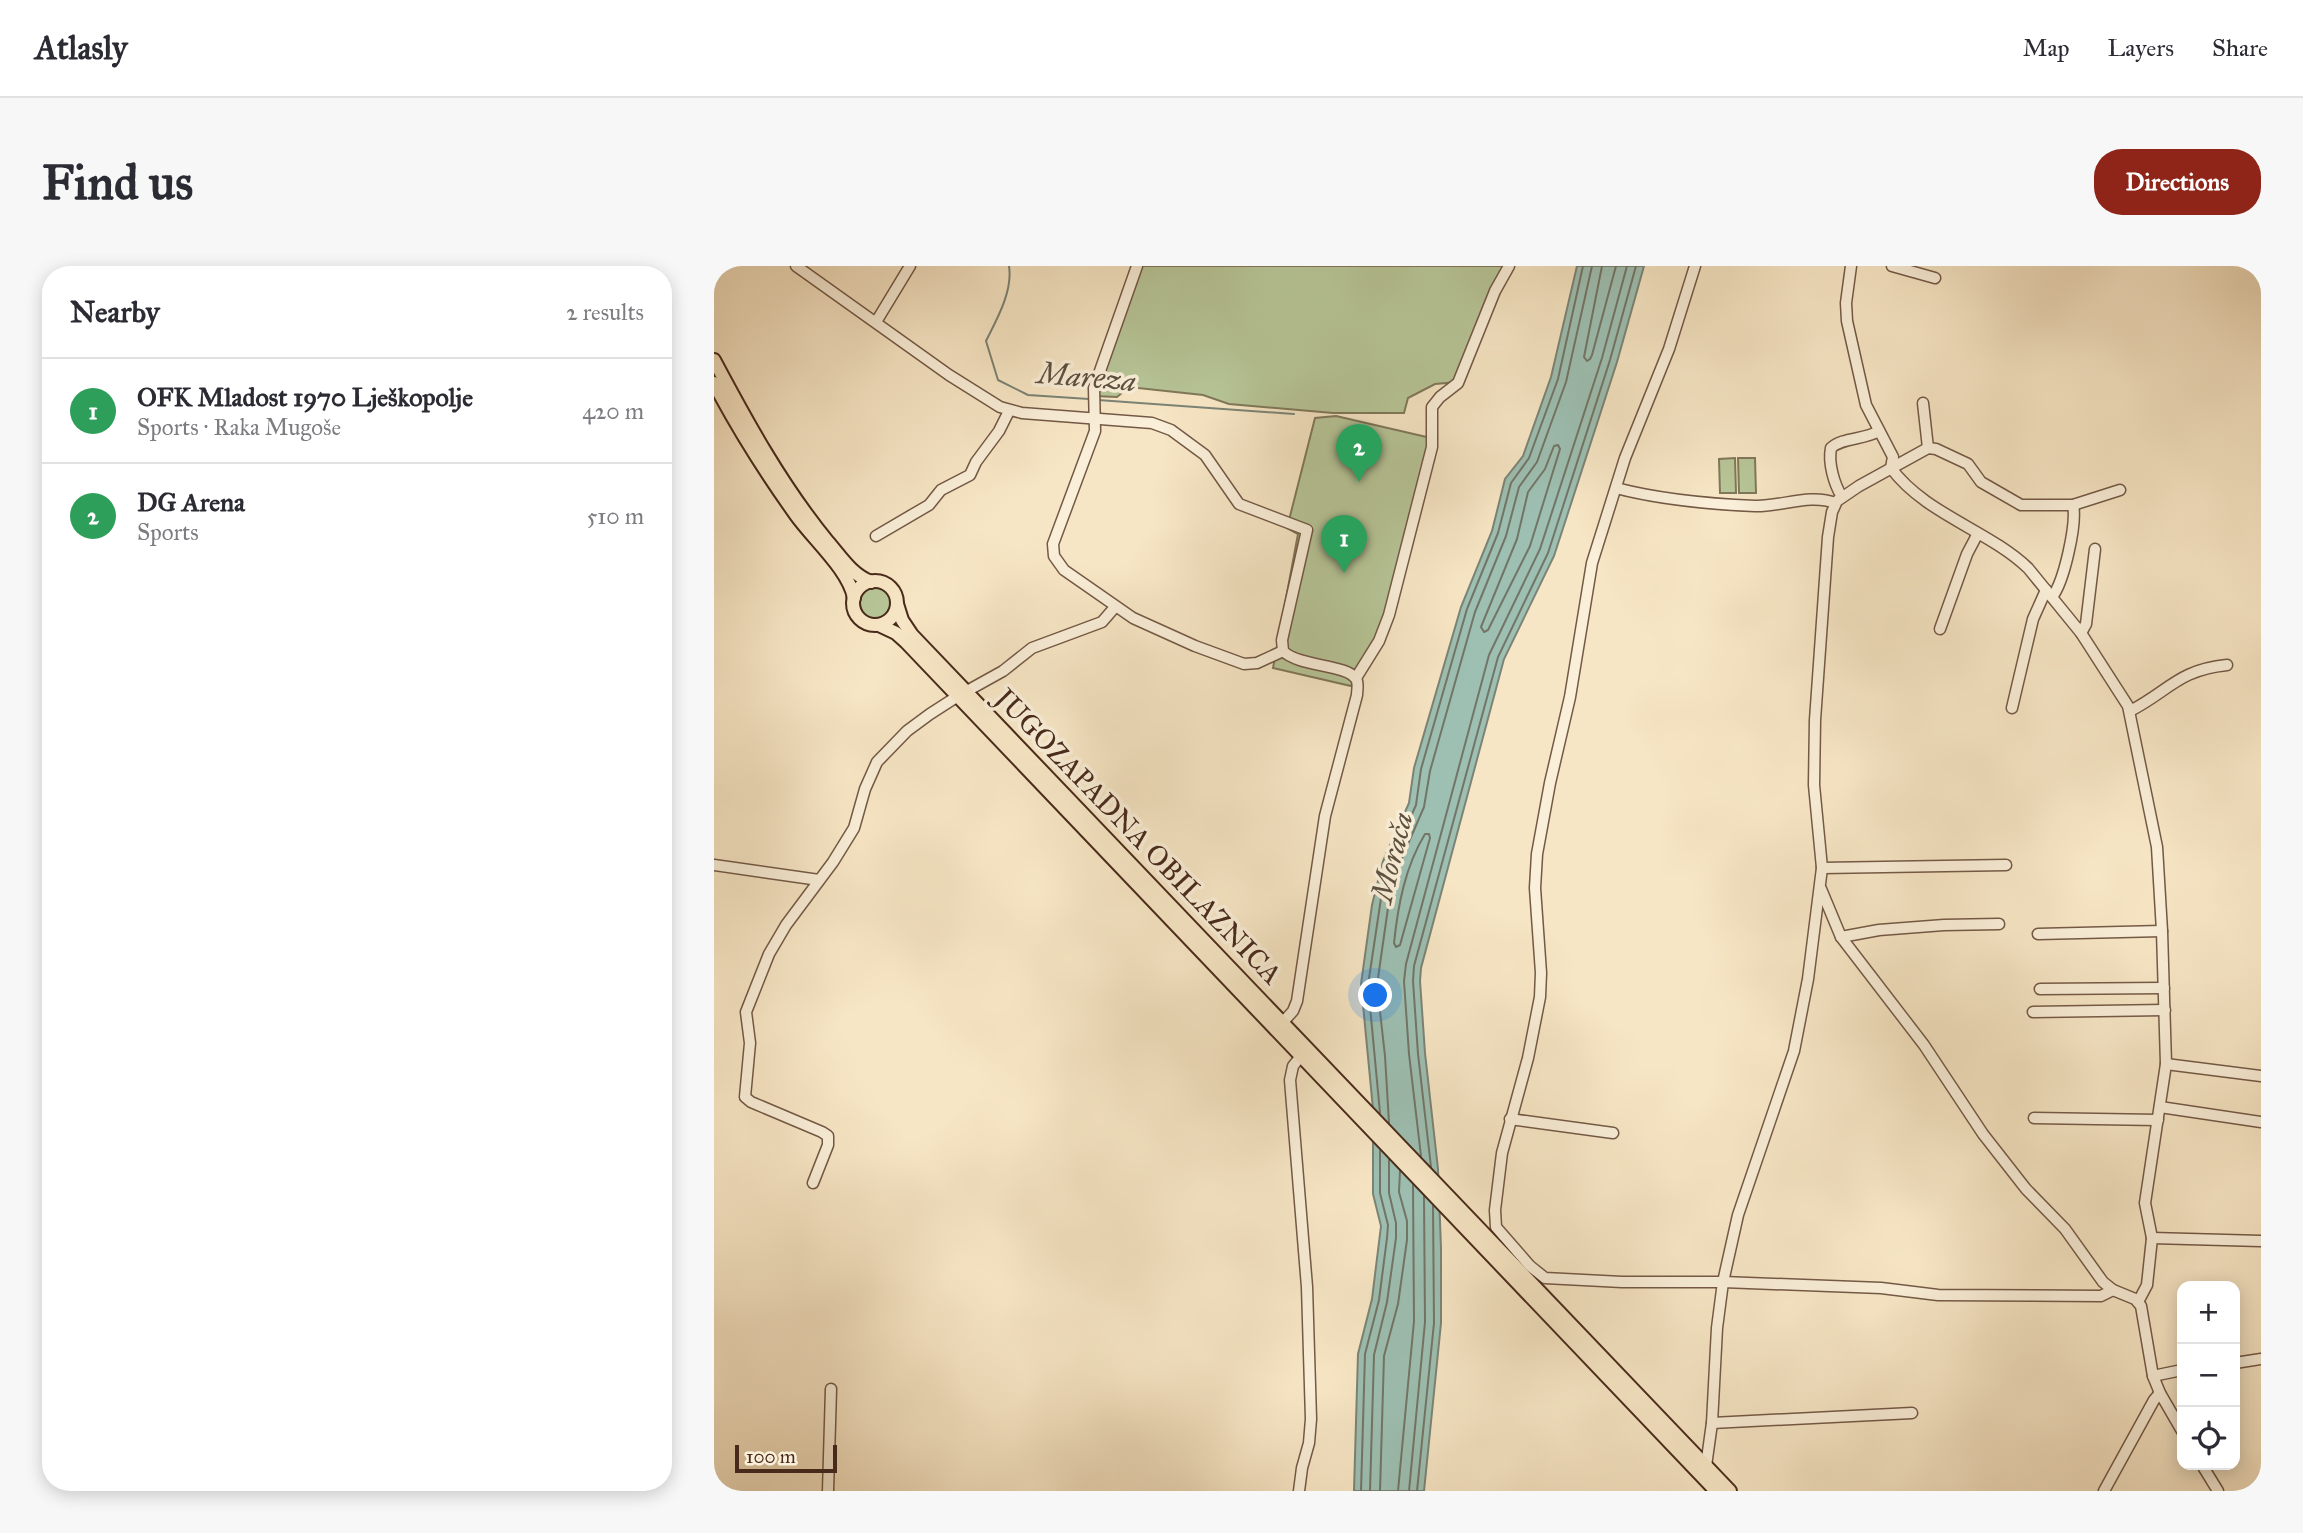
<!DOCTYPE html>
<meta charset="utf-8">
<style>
:root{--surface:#fff;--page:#f7f7f7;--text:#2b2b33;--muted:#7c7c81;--line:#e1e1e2;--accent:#8f2418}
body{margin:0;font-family:"IM FELL Great Primer",serif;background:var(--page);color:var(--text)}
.controls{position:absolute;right:21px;bottom:21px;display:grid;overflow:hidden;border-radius:14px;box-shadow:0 4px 18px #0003}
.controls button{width:63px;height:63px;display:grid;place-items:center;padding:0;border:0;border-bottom:2px solid var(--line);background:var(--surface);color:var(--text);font:35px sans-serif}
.scale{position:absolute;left:21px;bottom:18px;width:102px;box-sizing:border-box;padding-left:7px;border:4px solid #482a1b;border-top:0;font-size:19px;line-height:24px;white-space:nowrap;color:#482a1b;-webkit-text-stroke:5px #faefd9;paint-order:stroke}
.you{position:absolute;left:662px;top:730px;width:24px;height:24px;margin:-18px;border:5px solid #fff;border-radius:50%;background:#1a73e8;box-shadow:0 0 0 10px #1a73e833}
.badge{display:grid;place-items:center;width:46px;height:46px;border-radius:50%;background:var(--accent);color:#fff;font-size:23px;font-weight:700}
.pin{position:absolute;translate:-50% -58px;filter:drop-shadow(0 2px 4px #0008)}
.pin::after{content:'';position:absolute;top:37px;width:24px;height:21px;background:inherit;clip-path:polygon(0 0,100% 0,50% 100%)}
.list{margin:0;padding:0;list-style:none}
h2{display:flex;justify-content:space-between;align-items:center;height:91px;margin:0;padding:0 28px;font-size:30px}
h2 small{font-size:23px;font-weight:400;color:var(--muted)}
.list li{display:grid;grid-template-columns:46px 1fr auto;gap:21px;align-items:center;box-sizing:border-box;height:105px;padding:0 28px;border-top:2px solid var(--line)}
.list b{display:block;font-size:26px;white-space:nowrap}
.list p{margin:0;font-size:23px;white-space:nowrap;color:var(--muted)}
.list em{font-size:23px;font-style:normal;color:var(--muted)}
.icon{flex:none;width:38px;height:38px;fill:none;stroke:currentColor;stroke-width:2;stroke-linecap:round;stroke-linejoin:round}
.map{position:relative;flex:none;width:1547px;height:1225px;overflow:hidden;border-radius:28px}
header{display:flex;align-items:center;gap:42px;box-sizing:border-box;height:98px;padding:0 35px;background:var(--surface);border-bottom:2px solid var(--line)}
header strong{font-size:33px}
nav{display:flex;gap:38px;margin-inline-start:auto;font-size:24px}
.intro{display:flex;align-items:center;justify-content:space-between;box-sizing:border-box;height:168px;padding:0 42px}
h1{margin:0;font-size:49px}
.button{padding:18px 32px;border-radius:28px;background:var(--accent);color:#fff;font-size:24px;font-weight:700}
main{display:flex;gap:42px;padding:0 42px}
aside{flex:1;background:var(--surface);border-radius:28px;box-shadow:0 4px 18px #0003}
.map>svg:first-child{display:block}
.green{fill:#b7c698;stroke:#80785a;stroke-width:2}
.water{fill:#9dc0b3;stroke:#7b8476;stroke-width:2}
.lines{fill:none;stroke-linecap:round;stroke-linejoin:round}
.shore{stroke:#727567;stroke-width:2}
.stream{stroke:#7b8476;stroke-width:2}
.minor-casing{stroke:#745946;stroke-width:13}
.major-casing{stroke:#482a1b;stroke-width:16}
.minor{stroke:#faefd9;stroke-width:10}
.major{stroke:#f7e6c5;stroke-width:12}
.labels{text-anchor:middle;stroke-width:7;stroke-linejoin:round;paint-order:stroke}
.street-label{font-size:28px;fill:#482a1b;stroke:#faefd9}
.water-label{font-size:30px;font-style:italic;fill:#5d5041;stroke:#faefd9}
</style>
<header>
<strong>Atlasly</strong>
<nav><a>Map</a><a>Layers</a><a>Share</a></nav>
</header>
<div class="intro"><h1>Find us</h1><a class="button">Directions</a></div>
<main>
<aside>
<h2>Nearby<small>2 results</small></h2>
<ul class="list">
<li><span class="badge" style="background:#2e9e5b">1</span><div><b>OFK Mladost 1970 Lješkopolje</b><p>Sports · Raka Mugoše</p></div><em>420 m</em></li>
<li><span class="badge" style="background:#2e9e5b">2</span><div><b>DG Arena</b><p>Sports</p></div><em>510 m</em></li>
</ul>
</aside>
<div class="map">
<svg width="1547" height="1225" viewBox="0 0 1547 1225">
<rect width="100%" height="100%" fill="#f7e6c5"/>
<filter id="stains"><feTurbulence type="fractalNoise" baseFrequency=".00286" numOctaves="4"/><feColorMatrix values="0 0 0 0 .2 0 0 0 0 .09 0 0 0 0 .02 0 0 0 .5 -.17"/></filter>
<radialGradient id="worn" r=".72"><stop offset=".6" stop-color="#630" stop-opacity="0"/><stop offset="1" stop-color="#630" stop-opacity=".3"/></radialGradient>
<g class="green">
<polygon points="427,0 788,0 794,3 744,116 721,118 694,132 690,147 619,147 515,138 489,129 415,121 403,131 380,130"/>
<polygon points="622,150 717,172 674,346 637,420 559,402 584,268 573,262 601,152"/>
<polygon points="1021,192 1022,227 1006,227 1005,193"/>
<polygon points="1024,192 1041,192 1042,227 1025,227"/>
<circle cx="162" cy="337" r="16"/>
</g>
<polygon class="water" points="863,0 930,0 903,96 840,290 790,393 707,702 706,715 711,787 724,903 727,982 727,1057 710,1225 640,1225 644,1088 658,1033 667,960 659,928 659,843 647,718 658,639 669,595 695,537 700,502 747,341 778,265 791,213 809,190 837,111"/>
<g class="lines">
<g class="shore">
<polyline points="888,0 870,91 873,95 876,93 878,89 902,0"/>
<polygon points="844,179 846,183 816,280 774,364 770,366 767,361 803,273 814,226 831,203 840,180"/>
<path d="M711,568h4l1,4 -30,107 -4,2 -2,-4c4,-38 11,-76 31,-109z"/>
<polyline points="666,847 654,719 669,619 676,598 702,539 707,503 753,343 784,267 797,217 815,192 844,113 869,0"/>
<polyline points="675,857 671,790 663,719 677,621 684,601 710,541 716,505 761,346 792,270 805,221 823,196 852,116 878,0"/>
<polyline points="707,890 695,788 690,715 692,698 775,389 826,283 888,92 913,0"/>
<polyline points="717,901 704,788 699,715 700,700 784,391 834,287 896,94 922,0"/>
<polyline points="647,1225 651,1088 665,1034 673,972 674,959 666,927 666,885"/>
<polyline points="656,1225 660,1089 673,1036 682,972 682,957 675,927 675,894"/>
<polyline points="666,1225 670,1090 684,1038 693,974 693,955 685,926 686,905"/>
<polyline points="684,1225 700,1055 699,919"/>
<polyline points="695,1225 711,1056 710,930"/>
<polyline points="703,1225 720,1057 719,940"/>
</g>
<g class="stream">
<path d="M295,0c4,25 -12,53 -23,75l12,39 30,15 61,4"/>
<polyline points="384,134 580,148"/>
</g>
<defs>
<g id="minor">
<path d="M82,0l153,109 51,32 22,6 130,10 19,7 34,25 34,49 68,26 -25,110 1,11c16,16 64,13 73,28 3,4 1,11 1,16l-32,121 -28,185 -4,10 -10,11"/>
<polyline points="423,0 380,122 381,165 339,278 340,290 350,304 419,352 481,380 530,398 543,397 569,385"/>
<polyline points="981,0 955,83 911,192 878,297 856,431 836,517 823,588 821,622 827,707 826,731 814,792 788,887 781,944 782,961 816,1000 831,1012 908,1016 1009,1016 1167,1022 1224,1029 1387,1030 1399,1024"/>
<polyline points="1137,0 1132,37 1133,55 1152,139 1179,191 1177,202"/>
<polyline points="1178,0 1221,12"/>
<polyline points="162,56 196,0"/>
<polyline points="1209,137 1214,182"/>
<path d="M1177,202c34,46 97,62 137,100l53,65 47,73 29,141 5,84 4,133 -21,139 7,35 -5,47 -9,17"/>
<path d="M902,222c46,12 92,16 139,18 25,1 56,-13 80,-3"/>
<path d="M1128,231c-8,-13 -14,-34 -11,-49 12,-11 33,-8 48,-17"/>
<polyline points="162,270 215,239 227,224 256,209 262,196 285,165 295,145"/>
<path d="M1338,331c12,-15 25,-73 21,-92"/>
<polyline points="1226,363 1253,288 1263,269"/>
<polyline points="1367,367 1372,358 1381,283"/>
<polyline points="642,412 665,375 675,349 718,181 718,141 726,131 744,117 781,25 795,0"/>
<polyline points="253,425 289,405 318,382 388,356 401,341"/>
<polyline points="1298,442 1319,353 1332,324"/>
<path d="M1416,445c39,-20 48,-41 97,-46"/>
<polyline points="0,599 105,614"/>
<polyline points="1108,602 1292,599"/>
<polyline points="1107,623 1127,671 1210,779 1269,868 1312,923 1351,963 1389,1016 1399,1024 1421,1033 1427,1040 1439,1110 1446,1127 1468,1165"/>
<polyline points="1324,668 1448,665"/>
<polyline points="1127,671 1165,664 1230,659 1285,658"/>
<polyline points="1326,723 1450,722"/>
<polyline points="1319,746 1451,744"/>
<polyline points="1452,798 1547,810"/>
<polyline points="1446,841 1547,856"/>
<polyline points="1320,852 1444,854"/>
<polyline points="796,853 899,867"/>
<polyline points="99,917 114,879 114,870 108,866 37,836 31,831 36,777 32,746 55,688 72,659 119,596 140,562 151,523 163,496 193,465 216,448 244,430"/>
<polyline points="1438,972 1547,975"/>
<polyline points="1521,1097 1547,1093"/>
<polyline points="1439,1110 1468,1104"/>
<polyline points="998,1157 1198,1147"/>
<polyline points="1488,1199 1504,1225"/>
<polyline points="992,1200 998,1157 1003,1062 1009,1016 1024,949 1080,785 1094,713 1108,602 1100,519 1101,454 1114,271 1118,246 1123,235 1145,220 1214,182 1222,183 1254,198 1267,216 1307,239 1359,239 1406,224"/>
<polyline points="114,1225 117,1123"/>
<polyline points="585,1225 588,1202 595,1177 597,1153 593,1021 576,814 579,800 587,790"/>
<polyline points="1390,1225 1440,1134 1446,1127"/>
</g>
<g id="major">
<path d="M0,94c34,64 68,126 114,182 13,15 24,33 43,40"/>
<path d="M0,117c24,46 52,90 82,132 17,24 53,55 58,83"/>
<circle cx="161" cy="337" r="22"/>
<polyline points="183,338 188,354 198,369 1016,1225"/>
<polyline points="165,359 182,367 192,376 1002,1225"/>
</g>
</defs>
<use href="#minor" class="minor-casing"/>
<use href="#major" class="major-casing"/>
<use href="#minor" class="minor"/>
<use href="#major" class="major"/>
</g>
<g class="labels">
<g class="street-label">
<text transform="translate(425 570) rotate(46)" y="10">JUGOZAPADNA OBILAZNICA</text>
</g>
<g class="water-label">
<text transform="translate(373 111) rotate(5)" y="10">Mareza</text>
<text transform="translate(678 591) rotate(-76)" y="10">Morača</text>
</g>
</g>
<rect width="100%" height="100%" filter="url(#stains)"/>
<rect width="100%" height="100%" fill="url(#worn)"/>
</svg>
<div class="controls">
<button>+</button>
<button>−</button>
<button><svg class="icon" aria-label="locate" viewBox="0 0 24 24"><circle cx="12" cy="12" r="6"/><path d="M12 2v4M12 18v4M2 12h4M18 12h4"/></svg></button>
</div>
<div class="scale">100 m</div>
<div class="you"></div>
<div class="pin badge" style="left:630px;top:307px;background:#2e9e5b">1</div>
<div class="pin badge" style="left:645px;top:216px;background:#2e9e5b">2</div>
</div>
</main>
